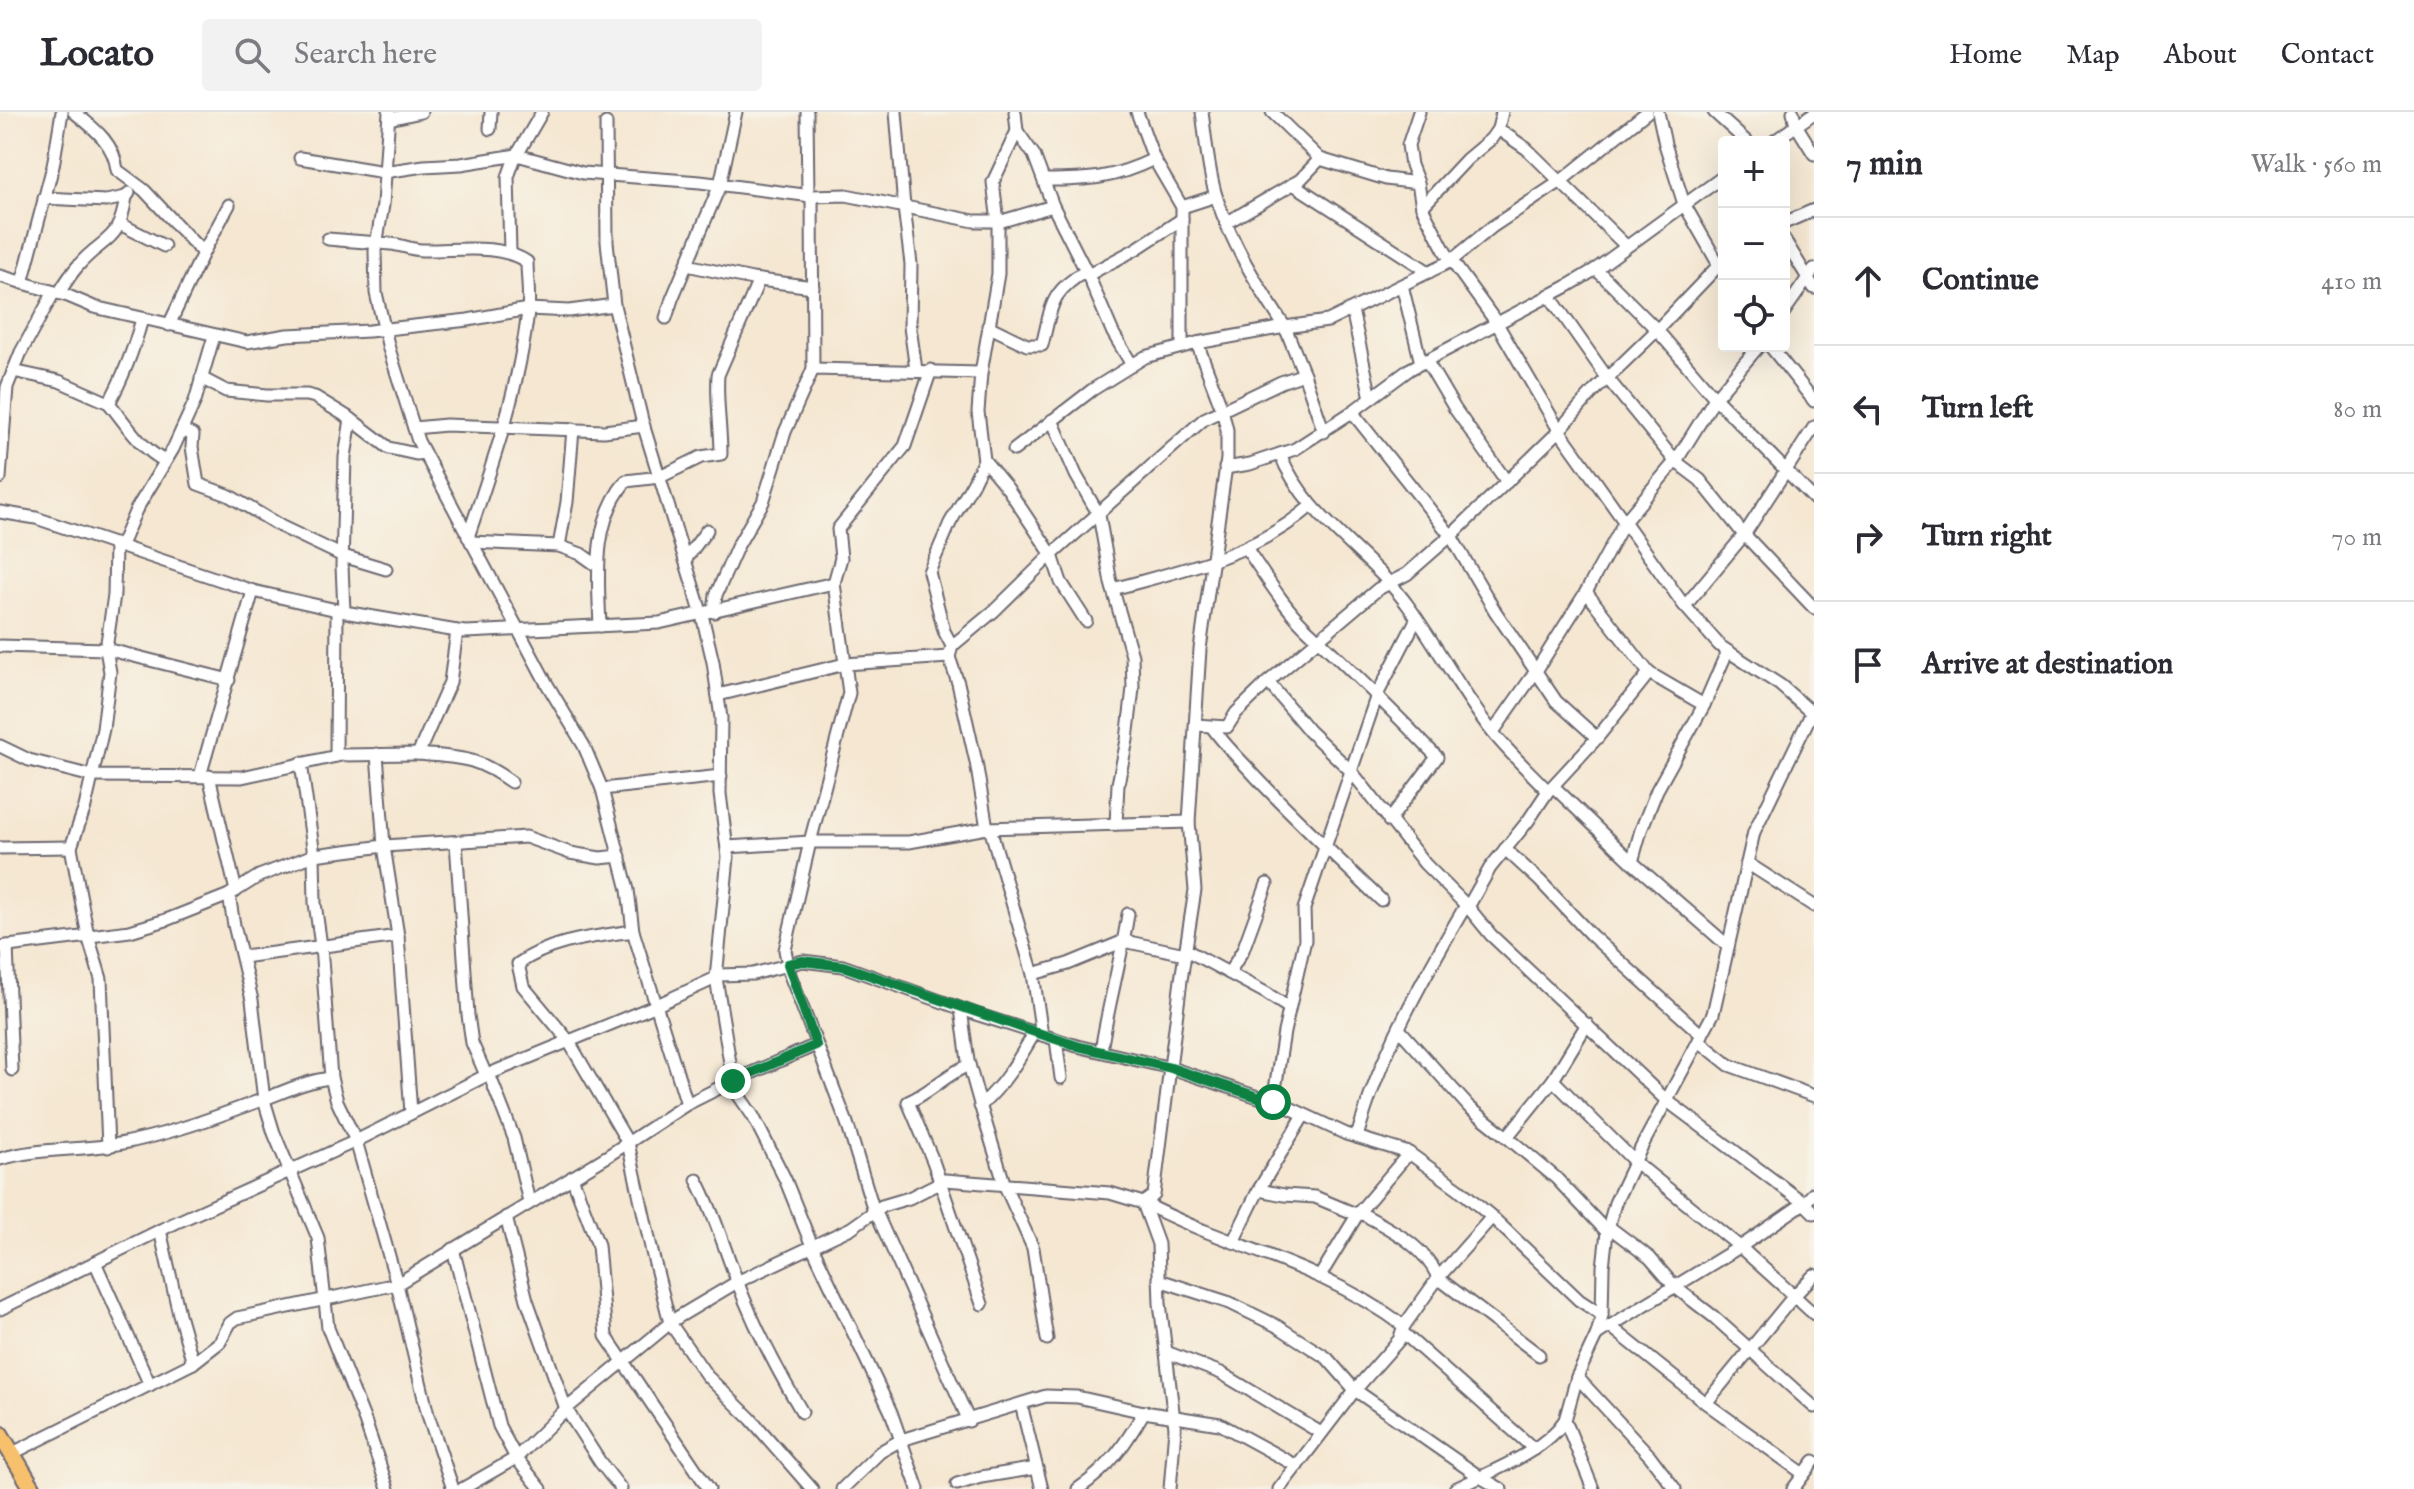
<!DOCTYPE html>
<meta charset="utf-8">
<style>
:root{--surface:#fff;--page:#f2f2f3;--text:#2b2b33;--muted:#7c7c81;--line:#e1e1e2}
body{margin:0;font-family:"IM FELL English",serif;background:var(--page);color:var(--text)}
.controls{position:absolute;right:24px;top:24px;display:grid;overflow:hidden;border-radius:8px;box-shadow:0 8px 32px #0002}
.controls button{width:72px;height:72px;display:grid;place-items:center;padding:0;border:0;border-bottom:2px solid var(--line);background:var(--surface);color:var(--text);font:40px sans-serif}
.stop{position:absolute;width:24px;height:24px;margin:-18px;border:6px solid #0b8043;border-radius:50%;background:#fff}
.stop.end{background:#0b8043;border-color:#fff;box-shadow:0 2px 8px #0008}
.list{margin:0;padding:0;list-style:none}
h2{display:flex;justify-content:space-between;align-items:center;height:104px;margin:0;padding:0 32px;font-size:34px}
h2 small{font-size:26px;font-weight:400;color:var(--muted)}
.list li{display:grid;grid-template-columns:52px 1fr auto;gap:24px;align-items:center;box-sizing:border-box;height:128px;padding:0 32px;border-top:2px solid var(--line)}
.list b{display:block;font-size:30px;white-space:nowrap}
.list em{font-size:26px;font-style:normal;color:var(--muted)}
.icon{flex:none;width:44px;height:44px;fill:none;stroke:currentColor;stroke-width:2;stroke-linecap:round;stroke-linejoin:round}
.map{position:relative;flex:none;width:1814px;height:1377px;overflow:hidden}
header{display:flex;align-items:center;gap:48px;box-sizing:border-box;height:112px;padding:0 40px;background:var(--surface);border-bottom:2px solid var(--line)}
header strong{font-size:38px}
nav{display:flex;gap:44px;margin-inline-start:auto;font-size:28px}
.search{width:560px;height:72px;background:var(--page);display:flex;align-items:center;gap:20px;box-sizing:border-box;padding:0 28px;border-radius:8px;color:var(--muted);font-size:30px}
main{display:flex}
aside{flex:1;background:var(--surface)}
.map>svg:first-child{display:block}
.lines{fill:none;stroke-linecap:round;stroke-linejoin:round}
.minor-casing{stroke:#6c6770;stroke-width:15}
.highway-casing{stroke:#6c6770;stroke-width:20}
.minor{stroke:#fff;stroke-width:11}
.highway{stroke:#f7c06c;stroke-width:16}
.route{stroke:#0b8043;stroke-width:10}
</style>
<header>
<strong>Locato</strong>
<div class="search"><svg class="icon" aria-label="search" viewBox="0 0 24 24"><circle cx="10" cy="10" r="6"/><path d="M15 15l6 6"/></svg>Search here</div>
<nav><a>Home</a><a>Map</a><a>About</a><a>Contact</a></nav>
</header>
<main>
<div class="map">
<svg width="1814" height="1377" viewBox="0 0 1814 1377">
<rect width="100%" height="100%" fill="#f7f3e8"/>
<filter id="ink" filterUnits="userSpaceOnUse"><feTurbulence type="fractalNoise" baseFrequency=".0125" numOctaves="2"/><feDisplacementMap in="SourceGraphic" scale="16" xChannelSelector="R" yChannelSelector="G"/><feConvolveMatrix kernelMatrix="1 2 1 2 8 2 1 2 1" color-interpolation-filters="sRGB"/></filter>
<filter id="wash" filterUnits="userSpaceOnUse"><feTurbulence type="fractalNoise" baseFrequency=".006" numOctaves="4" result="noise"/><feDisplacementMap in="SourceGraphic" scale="32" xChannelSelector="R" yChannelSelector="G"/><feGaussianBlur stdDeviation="1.8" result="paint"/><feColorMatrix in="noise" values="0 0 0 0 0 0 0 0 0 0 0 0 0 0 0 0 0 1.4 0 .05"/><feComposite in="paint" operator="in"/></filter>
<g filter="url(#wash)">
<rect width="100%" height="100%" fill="#f5e7d1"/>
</g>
<g filter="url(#ink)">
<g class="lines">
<defs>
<g id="minor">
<path d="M74,0c21,17 40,31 43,58l27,20 59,63"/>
<polyline points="389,0 383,93 375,139 376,181 389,237 418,329 547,572 584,634 602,677 628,778 633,819 687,992"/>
<polyline points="807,0 808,84"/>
<polyline points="896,0 904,95 911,152 910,215 916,258"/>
<polyline points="1015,0 1017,19 993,70 998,110 998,162 981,261 978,300 984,348 1008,377 1052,443 1061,470 1086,509"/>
<polyline points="1137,0 1154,47 1182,95 1182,235"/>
<path d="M1202,0c4,28 6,60 15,87 15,46 41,87 68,128l43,-6 123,-60 41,-34 69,-46 86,-69"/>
<polyline points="1272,0 1320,47 1386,67 1418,71"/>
<polyline points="1419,0 1408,33 1411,53 1418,71 1422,95 1446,141 1496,210 1559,318 1683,492 1720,534 1780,573 1812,601"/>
<polyline points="1502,0 1498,17 1527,37 1626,134"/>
<polyline points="1714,0 1747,30"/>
<polyline points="1793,0 1796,13 1814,42"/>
<polyline points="389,7 421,0"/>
<polyline points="606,11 607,130 614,193 643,312 702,503 713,550 721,606 720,682 728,745 716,866 733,969"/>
<polyline points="490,17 491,0"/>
<polyline points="1017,19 1034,43 1053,94 1088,163 1113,221 1132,253"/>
<polyline points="1773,30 1814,1"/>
<polyline points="300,46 384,60 424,54 461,52 517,43 583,61 700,70 812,84 846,83 974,109 1002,109 1053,94"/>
<path d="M1044,68c44,0 69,-1 110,-21"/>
<polyline points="1293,72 1429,160"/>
<polyline points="812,84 813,257"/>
<polyline points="44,86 106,89 126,85 129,81"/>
<polyline points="1182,95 1216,84"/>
<polyline points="1422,95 1467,47 1491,27 1498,17"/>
<polyline points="1226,111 1300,68 1320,47"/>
<polyline points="1784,111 1814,98"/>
<polyline points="120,112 164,134"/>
<path d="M328,127c21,2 42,3 63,5 11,1 21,6 31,6 33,1 76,-8 105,12 0,16 3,33 1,49 -9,78 -35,152 -60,226"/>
<polyline points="1784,127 1814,176"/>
<polyline points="510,140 508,65 514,48 542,0"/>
<polyline points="687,153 752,167 813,175"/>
<polyline points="1596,157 1657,218 1715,286 1814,387"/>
<polyline points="1088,163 1136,137 1182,107"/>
<polyline points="0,164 68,184 94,195 247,230 287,223 369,219 468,208 528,197 569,199 614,193"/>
<polyline points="22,171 53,54 62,0"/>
<polyline points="1402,173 1421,251"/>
<path d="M59,181c5,-8 11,-18 18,-26 26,-31 42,-22 49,-70"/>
<polyline points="1549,183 1608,267 1675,349 1700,368 1741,419 1814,496"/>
<polyline points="1352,198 1371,286"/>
<polyline points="1784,200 1814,157"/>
<polyline points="666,206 672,187 720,73 736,0"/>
<path d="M142,207c-8,29 -18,57 -33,84 17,21 32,46 56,58"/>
<polyline points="169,213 203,141 229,93"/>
<path d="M988,214l39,19h15c10,-37 6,-52 44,-74"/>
<path d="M1197,231l25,66 5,21v29l-27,190 -11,173 6,68 -14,90 -27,215 -11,8c21,10 41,20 62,28 69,27 139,50 199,95"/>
<polyline points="1770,234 1814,289"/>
<polyline points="1426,248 1455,297 1507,370"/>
<polyline points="13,259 59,269 109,291"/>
<polyline points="1304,262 1324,320"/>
<polyline points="201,266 226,279 267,283 307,283 315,285 351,307 389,336 416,342 424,341"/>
<polyline points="1352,300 1451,424 1495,499 1556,589 1597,626"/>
<polyline points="1052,308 1076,363 1099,403 1111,471 1132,544 1133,576 1127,628 1118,672 1116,712"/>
<polyline points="414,316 446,313 604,319 644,314"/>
<polyline points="182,318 193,323 192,335 198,372 228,383 282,415 343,444 386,457"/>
<path d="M1280,342c27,66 89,97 129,153 28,39 51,83 81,122 17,22 39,42 58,62"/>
<polyline points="1225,356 1250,352 1295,337 1352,300 1410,257 1566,175 1596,157 1724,64"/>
<polyline points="0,366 7,275 21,240 54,180"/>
<polyline points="0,400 36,406 253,479 350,501 457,519 466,520 659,511 834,471 841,446 838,417 905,334 931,258"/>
<polyline points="471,430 559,434 581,442 598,454"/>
<polyline points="121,433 136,398 173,337 195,289 214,224"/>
<polyline points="559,434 567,390 573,317"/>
<path d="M1246,436c18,26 36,56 59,79 45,42 89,85 132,130l-48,64"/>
<polyline points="685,448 707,418"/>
<polyline points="834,471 849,581 810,730 785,838 790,863 847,1011 874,1099"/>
<path d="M1113,477c72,-20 140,-33 198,-83"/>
<polyline points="1586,480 1649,561 1704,593"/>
<polyline points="1685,494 1744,423 1814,315"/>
<polyline points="344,499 342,454 345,345 351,307"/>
<polyline points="714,500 716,483 737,435 763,390 785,320 813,257 981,261"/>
<path d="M600,514c-2,-50 -8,-104 26,-145l34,-4 41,-20 20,-3c0,-27 -5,-53 -3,-79l41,-95"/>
<polyline points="0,534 106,537 229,568"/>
<polyline points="952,534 944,519 929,460 950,411 973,371 984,348"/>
<polyline points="1268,570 1309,619 1351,659 1425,752 1468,795 1491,823 1666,988 1804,1091 1814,1101"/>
<polyline points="718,583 845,552 949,545"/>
<polyline points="1196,613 1227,615 1236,601 1268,570 1378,477 1407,462 1456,419 1555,323 1592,281 1657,218 1719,153 1684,92 1665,32 1658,0"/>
<path d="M1212,615c13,19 30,34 45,51 40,42 82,82 124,122"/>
<polyline points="1493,620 1536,559 1586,480 1625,409 1678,346 1715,286 1759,234"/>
<polyline points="0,634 29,648 92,664 242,665 341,643 418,642 450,570 457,519"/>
<polyline points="377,642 384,734 398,824 411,1001"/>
<path d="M418,642c43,4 57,2 93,28"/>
<polyline points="336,644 337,497"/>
<polyline points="301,651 314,743 315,791 321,834 331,966 337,989 356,1029 397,1172 428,1303 453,1377"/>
<polyline points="200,664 253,479"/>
<polyline points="209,664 236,779"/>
<polyline points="1553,674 1632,750 1728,834"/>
<polyline points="602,677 721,664"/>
<polyline points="987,716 976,650 958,571 949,545 952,534 994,499 1046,448 1204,307 1281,270 1304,262 1285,215 1197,231 1145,245 1092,278 1014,338"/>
<polyline points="990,716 1033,862 1042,923"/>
<polyline points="456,730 468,903 472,931 486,963"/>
<polyline points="727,735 810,730 909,730 987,716 1189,710"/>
<polyline points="0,736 71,735"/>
<polyline points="1505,737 1540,769 1591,823 1702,923"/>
<polyline points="1632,750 1641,718 1657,678 1704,593 1727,540"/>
<polyline points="1747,751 1814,794"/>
<polyline points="229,783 234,813 252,888 264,988 274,1021 318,1126 328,1216 365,1309 388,1377"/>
<polyline points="1468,795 1490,756 1528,709 1548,679 1597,626 1649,561"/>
<path d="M633,819c-40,6 -81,9 -115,33l5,22 45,54 60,103 24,109 18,71 37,53 44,43 61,70"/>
<polyline points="7,834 12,958"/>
<polyline points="0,835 130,819 166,808 229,783 259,764 314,743 384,734 526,725 570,741 600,746 620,744"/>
<polyline points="1186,838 1266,881 1289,896"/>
<polyline points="243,845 398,824"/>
<polyline points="1229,861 1243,838 1267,772"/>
<polyline points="1033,862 1068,852 1124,829 1185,842"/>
<polyline points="718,863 753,862 803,849 843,854 979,903 1077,934 1171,956 1288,995 1346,1022 1409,1041 1459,1077 1492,1105 1579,1188 1602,1203"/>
<polyline points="961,897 968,949 982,999 1005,1074 1033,1136 1047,1227"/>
<polyline points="1587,912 1553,968 1507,1025 1556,1066 1607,1120"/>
<polyline points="1399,917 1469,995 1507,1025"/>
<polyline points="1056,927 1061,966"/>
<polyline points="1699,929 1729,953 1814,984"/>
<path d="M1101,939c7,-46 20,-90 27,-137"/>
<path d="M969,953c-23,9 -38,27 -61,37l25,59 49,143"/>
<polyline points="489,962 514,1026 529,1090"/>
<polyline points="1553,968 1635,1050 1740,1135 1814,1202"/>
<polyline points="730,971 753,1004 785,1067 812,1134 891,1300 918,1377"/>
<polyline points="1273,990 1284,920 1305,828 1304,797 1377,583 1416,508"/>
<path d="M980,994c24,-21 39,-47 55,-74"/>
<path d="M1357,1025c23,-83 66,-159 109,-232"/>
<polyline points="108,1035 101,867 88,824 71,735 85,695 103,617 110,560 106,537 114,483 115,432"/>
<path d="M0,1047c44,-13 89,-7 133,-18 42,-9 83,-24 123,-39 26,-9 48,-21 75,-24"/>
<polyline points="572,1065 598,1133 606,1224 709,1377"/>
<path d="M697,1068c17,32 26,65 39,98 17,46 41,92 66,134"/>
<polyline points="1259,1078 1284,1083 1315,1085 1358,1103"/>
<polyline points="875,1098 969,1309"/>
<path d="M1359,1100c29,16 66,33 79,66l101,77"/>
<polyline points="506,1105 527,1188 566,1297 600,1350 621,1377"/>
<polyline points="1609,1115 1650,1146 1675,1175 1714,1205 1814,1295"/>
<polyline points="160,1118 179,1202 193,1251"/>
<polyline points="1233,1130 1258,1079 1304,1003"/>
<polyline points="453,1137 499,1314 516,1346 541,1377"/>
<polyline points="95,1150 150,1273"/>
<polyline points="1320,1164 1359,1100 1409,1041"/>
<polyline points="1159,1168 1230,1191 1277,1214 1327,1246 1355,1278 1480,1365 1501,1377"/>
<polyline points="0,1197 175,1111 356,1029 489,962 657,893 716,866"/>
<polyline points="1610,1214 1706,1291 1804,1362"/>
<polyline points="1402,1220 1534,1337"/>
<polyline points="1597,1222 1746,1131 1804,1091 1814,1081"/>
<polyline points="1166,1240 1221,1261 1321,1321"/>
<polyline points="1577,1265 1650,1344 1675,1377"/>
<polyline points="1706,1291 1793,1185 1814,1163"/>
<polyline points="1021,1292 1042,1377"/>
<polyline points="11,1342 193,1251 220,1230 230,1211 237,1206 397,1172 606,1045 687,992 733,969 816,933"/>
<polyline points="957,1372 981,1365 1037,1356"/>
<polyline points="462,1377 516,1346 566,1297 675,1207 737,1170 851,1116 882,1094 909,1086 945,1068 1110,1081 1143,1091 1158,1132 1160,1191 1175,1316 1170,1377"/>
<polyline points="842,1377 880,1340 901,1328 1046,1284 1077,1285 1144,1300 1220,1312 1297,1354"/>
<path d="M1078,1377c33,-23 46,-43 66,-77"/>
<polyline points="1279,1377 1355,1278 1399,1228 1404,1214 1438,1166 1492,1105"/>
<path d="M1455,1377c34,-17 88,-36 110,-69"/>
<polyline points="1593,1377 1565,1308 1577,1265 1597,1222 1602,1203 1603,1155 1607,1120 1615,1091 1642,1034 1713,902 1754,720 1814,596"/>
<polyline points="1793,1377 1814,1349"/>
</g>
<polyline id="highway" points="0,1322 33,1377"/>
</defs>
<use href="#minor" class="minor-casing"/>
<use href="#highway" class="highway-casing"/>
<use href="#minor" class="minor"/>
<use href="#highway" class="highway"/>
</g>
</g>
<g class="lines" filter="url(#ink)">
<polyline class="route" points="733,969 816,933 788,852 803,849 843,854 1035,920 1077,934 1171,956 1273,990"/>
</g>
</svg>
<div class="controls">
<button>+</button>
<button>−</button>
<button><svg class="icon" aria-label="locate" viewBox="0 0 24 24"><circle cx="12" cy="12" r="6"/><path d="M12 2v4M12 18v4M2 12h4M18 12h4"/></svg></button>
</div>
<div class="stop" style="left:1273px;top:990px"></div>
<div class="stop end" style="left:733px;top:969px"></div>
</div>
<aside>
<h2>7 min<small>Walk · 560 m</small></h2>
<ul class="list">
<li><svg class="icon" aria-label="ahead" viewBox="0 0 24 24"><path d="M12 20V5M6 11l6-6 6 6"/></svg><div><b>Continue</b></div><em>410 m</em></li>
<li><svg class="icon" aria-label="left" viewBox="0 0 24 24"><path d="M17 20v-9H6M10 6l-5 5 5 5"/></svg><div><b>Turn left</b></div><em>80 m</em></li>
<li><svg class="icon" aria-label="right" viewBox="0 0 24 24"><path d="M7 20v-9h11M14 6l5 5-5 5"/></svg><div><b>Turn right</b></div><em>70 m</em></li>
<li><svg class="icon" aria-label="arrive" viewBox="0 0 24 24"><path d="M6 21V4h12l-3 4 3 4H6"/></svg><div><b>Arrive at destination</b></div></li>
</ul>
</aside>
</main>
